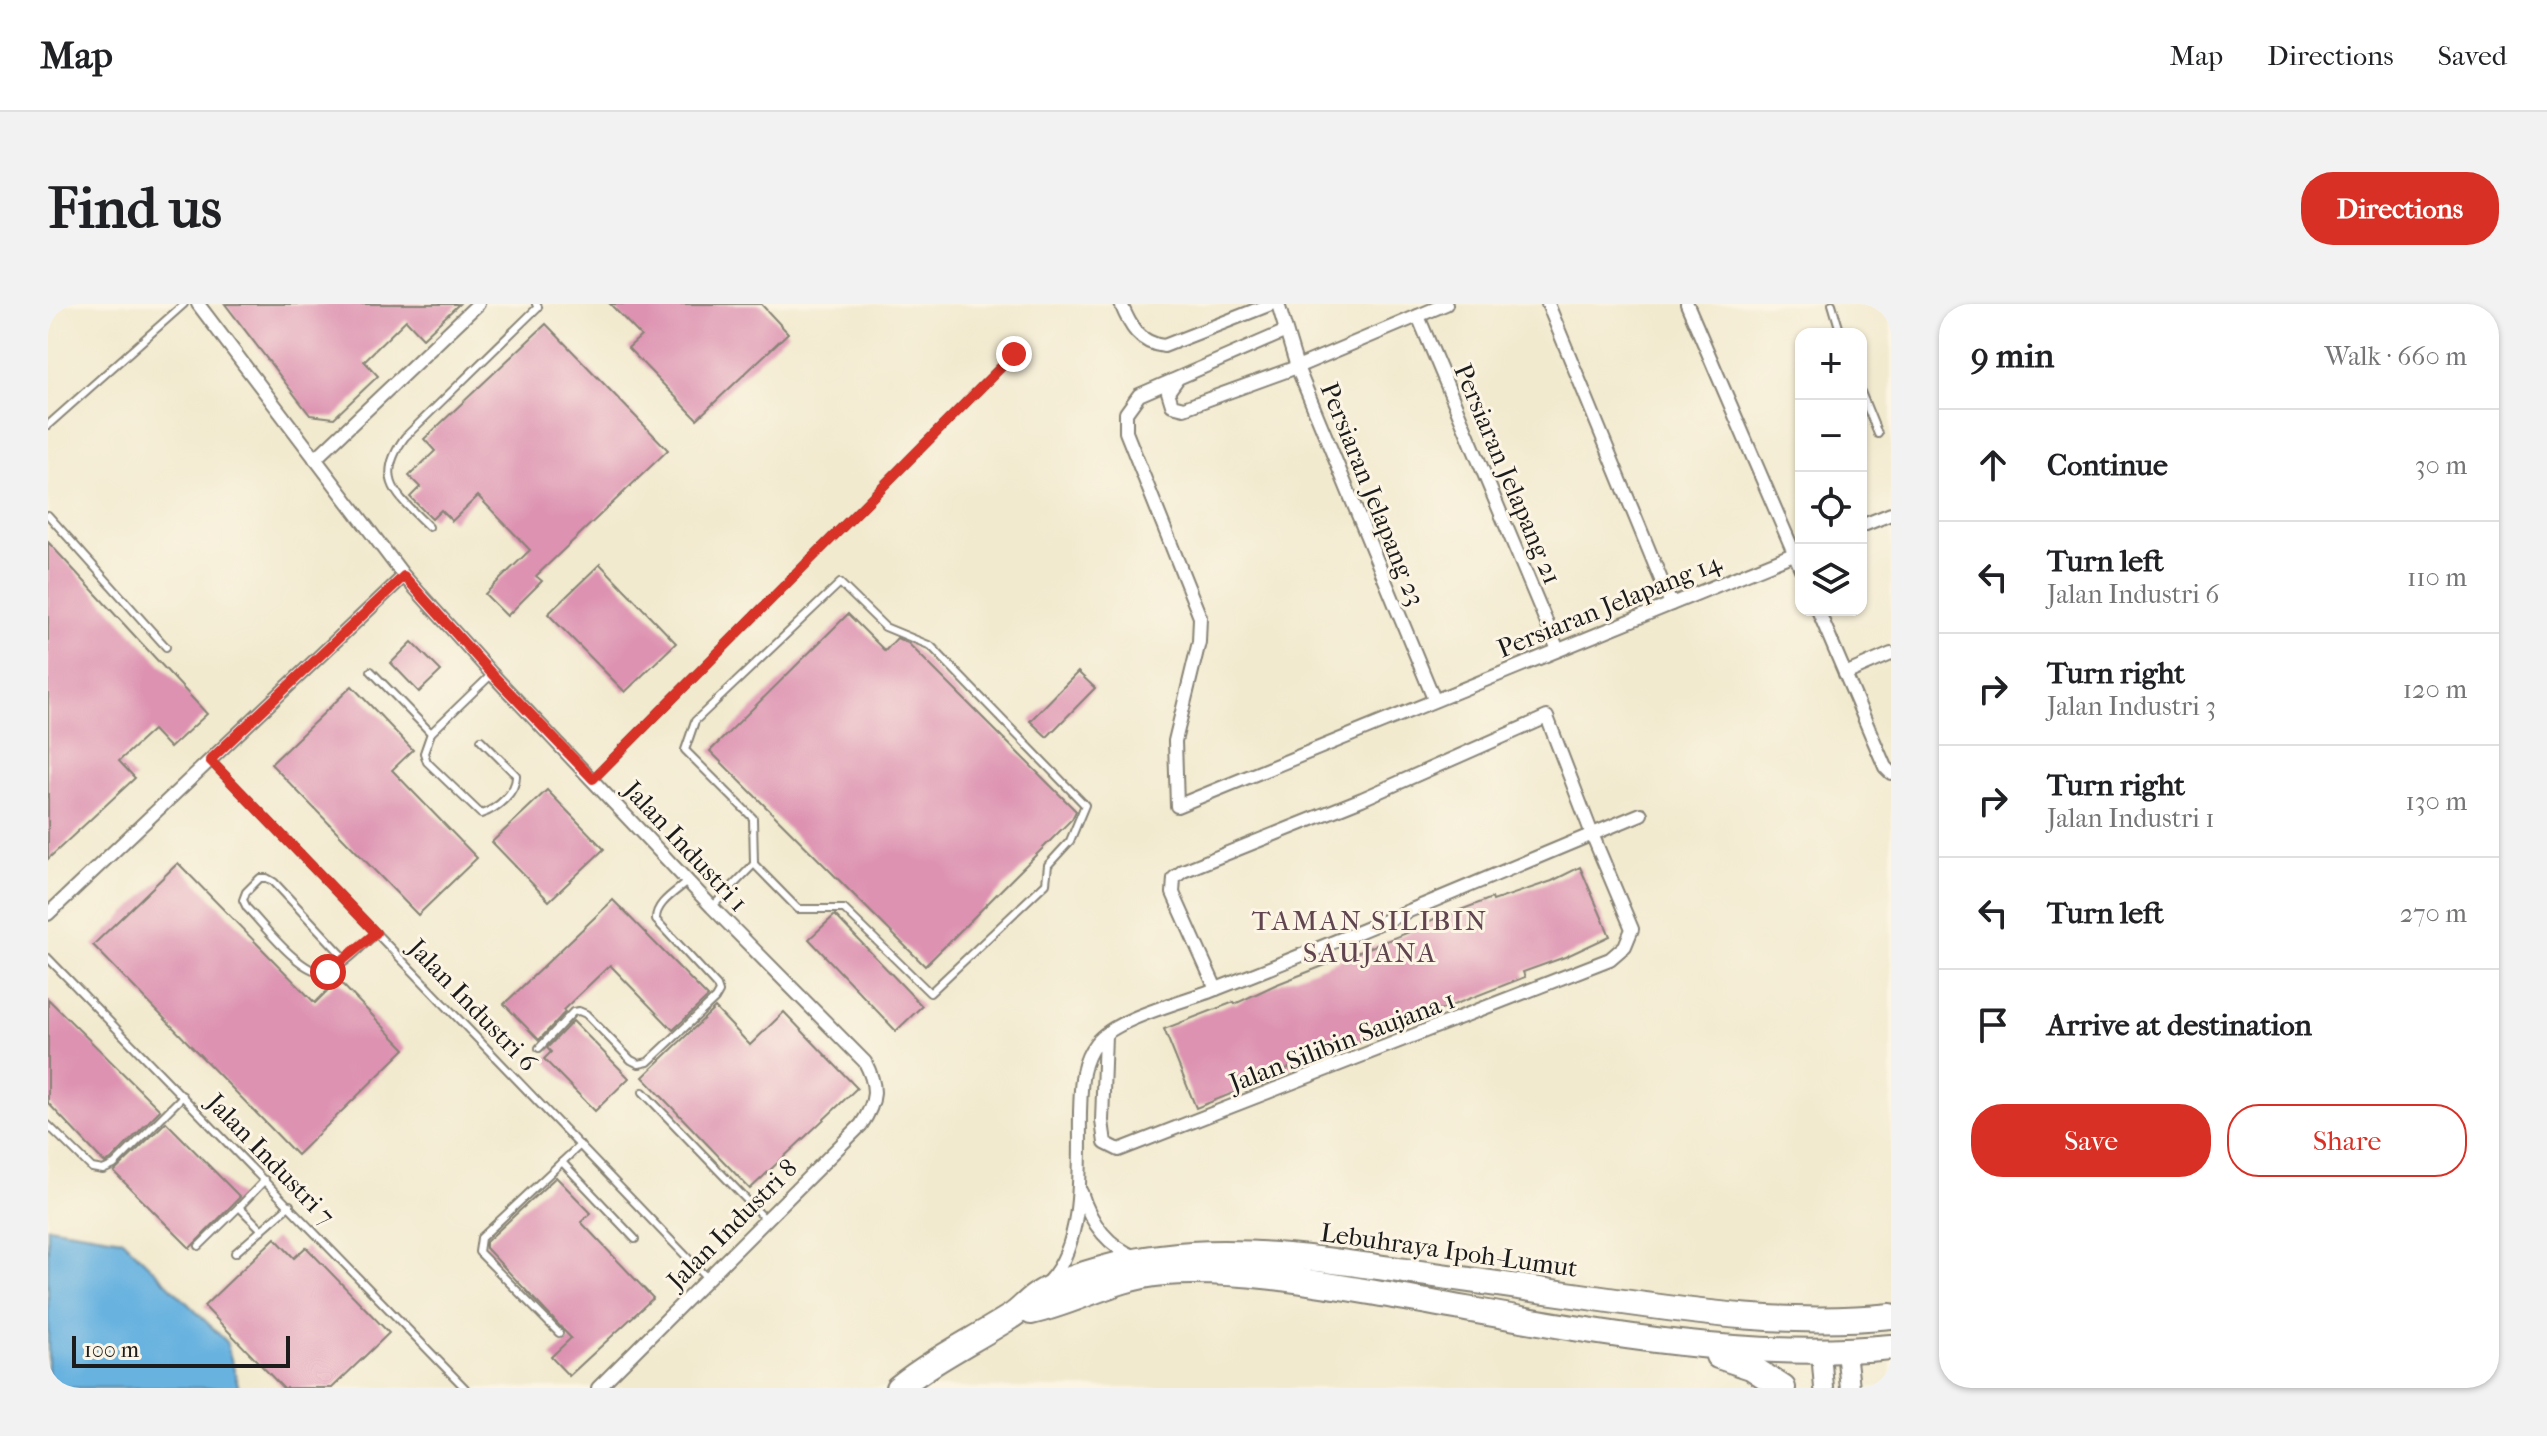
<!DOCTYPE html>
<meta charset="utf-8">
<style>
:root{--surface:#fff;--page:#f2f2f2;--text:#202124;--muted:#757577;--line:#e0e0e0;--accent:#d93025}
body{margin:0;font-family:"IM FELL French Canon",serif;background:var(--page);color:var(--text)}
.controls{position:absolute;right:24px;top:24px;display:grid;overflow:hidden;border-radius:16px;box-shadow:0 2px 6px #0004}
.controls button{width:72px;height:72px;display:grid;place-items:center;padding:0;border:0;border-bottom:2px solid var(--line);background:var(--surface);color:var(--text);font:40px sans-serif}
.scale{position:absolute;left:24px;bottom:20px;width:218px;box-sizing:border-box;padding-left:8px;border:4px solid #1c1c1c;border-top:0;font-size:22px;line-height:28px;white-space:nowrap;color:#1c1c1c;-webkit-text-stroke:6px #fcf5e5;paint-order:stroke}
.stop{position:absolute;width:24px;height:24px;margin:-18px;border:6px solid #d93025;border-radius:50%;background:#fff}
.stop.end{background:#d93025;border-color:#fff;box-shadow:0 2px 8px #0008}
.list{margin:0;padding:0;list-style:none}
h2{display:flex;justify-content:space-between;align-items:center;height:104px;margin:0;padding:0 32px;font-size:34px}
h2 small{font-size:26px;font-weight:400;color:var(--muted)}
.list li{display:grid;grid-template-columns:52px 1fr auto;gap:24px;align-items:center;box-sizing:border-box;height:112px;padding:0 32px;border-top:2px solid var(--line)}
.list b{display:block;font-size:30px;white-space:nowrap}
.list p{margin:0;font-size:26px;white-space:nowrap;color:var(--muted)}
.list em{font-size:26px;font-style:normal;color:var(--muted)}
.actions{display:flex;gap:16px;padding:24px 32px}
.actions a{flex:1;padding:18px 0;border:2px solid var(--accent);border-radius:32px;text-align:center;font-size:28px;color:var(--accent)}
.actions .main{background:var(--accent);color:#fff}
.icon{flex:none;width:44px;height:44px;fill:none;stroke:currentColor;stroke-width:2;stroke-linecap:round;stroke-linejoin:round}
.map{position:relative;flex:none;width:1843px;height:1084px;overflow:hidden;border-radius:32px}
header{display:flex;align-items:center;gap:48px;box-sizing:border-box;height:112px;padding:0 40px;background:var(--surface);border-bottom:2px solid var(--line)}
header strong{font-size:38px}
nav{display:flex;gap:44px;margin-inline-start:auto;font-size:28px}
.intro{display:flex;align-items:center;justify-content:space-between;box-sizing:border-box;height:192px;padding:0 48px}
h1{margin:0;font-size:56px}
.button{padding:20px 36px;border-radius:32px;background:var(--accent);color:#fff;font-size:28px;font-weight:700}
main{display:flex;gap:48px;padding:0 48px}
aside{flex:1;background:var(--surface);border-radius:32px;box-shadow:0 2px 6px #0004}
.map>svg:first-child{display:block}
.water{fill:#68b2e0;stroke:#42677e;stroke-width:2}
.building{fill:#dd92b1}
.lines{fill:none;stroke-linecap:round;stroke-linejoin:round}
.lane-casing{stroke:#878376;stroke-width:10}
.street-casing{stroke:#878376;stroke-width:16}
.secondary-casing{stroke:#878376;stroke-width:22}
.highway-casing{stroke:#878376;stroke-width:28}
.lane{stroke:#fff;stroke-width:6}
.street{stroke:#fff;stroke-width:12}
.secondary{stroke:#fff;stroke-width:18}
.highway{stroke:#fff;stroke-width:24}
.route{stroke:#d93025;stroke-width:10}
.labels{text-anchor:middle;stroke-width:6;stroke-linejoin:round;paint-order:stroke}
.street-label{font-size:26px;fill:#1c1c1c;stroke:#fcf5e5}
.neighbourhood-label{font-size:28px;letter-spacing:2px;fill:#604550;stroke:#fcf5e5}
</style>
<header>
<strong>Map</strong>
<nav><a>Map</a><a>Directions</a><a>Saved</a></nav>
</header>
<div class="intro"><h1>Find us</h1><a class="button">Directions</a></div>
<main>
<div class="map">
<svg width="1843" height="1084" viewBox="0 0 1843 1084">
<rect width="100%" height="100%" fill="#fcf5e5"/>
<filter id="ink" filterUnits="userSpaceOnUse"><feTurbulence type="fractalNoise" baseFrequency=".0125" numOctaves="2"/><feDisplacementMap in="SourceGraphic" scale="16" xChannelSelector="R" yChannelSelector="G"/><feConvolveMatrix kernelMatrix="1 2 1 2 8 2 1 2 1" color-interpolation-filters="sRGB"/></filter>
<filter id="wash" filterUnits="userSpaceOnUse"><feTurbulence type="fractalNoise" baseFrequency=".006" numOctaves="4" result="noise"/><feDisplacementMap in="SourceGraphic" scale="32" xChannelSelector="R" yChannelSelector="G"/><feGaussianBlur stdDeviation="1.8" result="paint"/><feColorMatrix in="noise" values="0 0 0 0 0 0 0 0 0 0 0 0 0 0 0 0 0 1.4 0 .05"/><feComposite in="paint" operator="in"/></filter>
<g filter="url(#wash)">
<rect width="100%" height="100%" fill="#f2eacf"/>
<polygon class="water" points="0,923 74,935 178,1037 191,1084 0,1084"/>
<g id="blocks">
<g class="building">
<polygon points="177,0 411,0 375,34 358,16 316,57 330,72 286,114 262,111"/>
<polygon points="562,0 713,0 740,29 649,115 580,44 593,32"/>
<polygon points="498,20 620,146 488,272 494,277 459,312 437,290 482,246 430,192 404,217 393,206 384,215 362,193 372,183 361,172 387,147 376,135"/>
<polygon points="0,238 159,410 122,444 105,426 71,457 87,474 0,555"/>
<polygon points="552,260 628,339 577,388 500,310"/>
<polygon points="800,310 837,347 849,334 860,339 1028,507 1024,515 877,662 662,447"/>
<polygon points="364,338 393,367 371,388 343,359"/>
<polygon points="1030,368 1047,384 999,433 982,417"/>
<polygon points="304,382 365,446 344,466 429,554 370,611 223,460"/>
<polygon points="499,486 556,545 501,597 444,538"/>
<polygon points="130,559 267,699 290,676 357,745 249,851 45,641"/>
<polygon points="1532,563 1562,632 1517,653 1475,668 1477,673 1362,718 1361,715 1277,753 1276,751 1219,772 1220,775 1148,804 1116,725 1186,698 1187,700 1227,681 1371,624 1371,622 1401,608 1402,610 1444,594 1445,597 1504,577"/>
<polygon points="565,596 660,693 625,726 562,661 515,706 517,708 491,736 456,700"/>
<polygon points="787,611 874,702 848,727 761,635"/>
<polygon points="0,695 112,806 63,856 57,859 0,799"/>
<polygon points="667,704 702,741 736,708 809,784 702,885 595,773"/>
<polygon points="525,717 581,774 547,807 496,755 503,748 499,744"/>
<polygon points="118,818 192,893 142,944 66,868"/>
<polygon points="508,873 543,909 533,918 605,994 521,1072 503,1053 523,1034 438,944 438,938"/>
<polygon points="227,934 246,954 258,943 341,1029 284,1084 235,1084 156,1002"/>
</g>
</g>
</g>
<g filter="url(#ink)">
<use href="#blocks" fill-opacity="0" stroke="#878376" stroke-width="2"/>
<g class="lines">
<defs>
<g id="lane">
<polyline points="1784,0 1793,30"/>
<polyline points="1813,88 1830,130"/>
<polyline points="0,121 136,0"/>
<polyline points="0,211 118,343"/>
<path d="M381,223c-31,-31 -56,-47 -24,-90l133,-130 -2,-3"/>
<polygon points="792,279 837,323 883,342 1037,501 1022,537 1000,561 998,579 882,689 796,605 750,605 706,560 705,514 637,446 647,417"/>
<polyline points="323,367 383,429"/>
<path d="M433,436l35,35c1,17 -19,34 -35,39l-54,-52 -3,-9 7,-20 61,-59"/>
<polyline points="162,456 660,975"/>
<polyline points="545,475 966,50"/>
<polyline points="664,603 706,560"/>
<polyline points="0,654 417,1084"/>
<path d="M298,655l-72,-77 -7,-4h-7l-14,14 -3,8 4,8c16,16 56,70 80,64 14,-3 39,-29 49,-39"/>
<path d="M491,744l34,-36 6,-1 7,3 45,46 8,4 9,-2 67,-63 4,-7 -2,-6 -61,-66c-1,-17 20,-28 32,-39"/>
<polyline points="595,788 718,916"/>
<polyline points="0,821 44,864 55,866 66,861 135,792"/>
<polyline points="514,858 587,935"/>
<polyline points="214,926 191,903 217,876"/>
<polyline points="151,942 191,903"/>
<polyline points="187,949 242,901"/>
<polyline points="511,1029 431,948 433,934 532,841"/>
</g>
<g id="street">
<path d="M150,0l206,272 88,98 220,233 153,155c13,25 12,39 -4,63l-263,263"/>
<path d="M1073,0c9,22 18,39 43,42l107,-42"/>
<polyline points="1230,0 1249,63 1386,395"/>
<polyline points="1500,0 1623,300"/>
<polyline points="1639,0 1753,265"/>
<polyline points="1370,12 1510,346"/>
<polyline points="1236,28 1091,91 1078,109 1078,128 1152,313 1151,338 1127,437 1129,502 1753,247"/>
<polyline points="1128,77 1120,88 1124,101 1136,104 1249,63 1398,0"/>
<polyline points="267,155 430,0"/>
<polyline points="1813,222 1843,210"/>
<polyline points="1770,306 1837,463 1843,469"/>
<polyline points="1797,370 1843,350"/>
<polyline points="0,610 356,272"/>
<polyline points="1057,731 1054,817 1057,839 1071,846 1562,655 1577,642 1584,625 1544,530 1499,413 1314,495 1135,567 1126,574 1125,589 1168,685"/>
<path d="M1033,888c9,29 26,54 55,65"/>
<path d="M1001,977c37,-40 30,-119 31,-169 1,-25 0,-48 16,-69 19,-25 90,-42 120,-54 143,-55 284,-117 425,-175"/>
</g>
<g id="secondary">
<polyline points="1798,1047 1802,1084"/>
<polyline points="1773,1048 1776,1084"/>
</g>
<g id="highway">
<path d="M983,1008c46,-10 84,-35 133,-39 79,-5 158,11 235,24 161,28 328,66 492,50"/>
<polyline points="1670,1052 1703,1063 1735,1084"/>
<path d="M850,1084c35,-28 74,-47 112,-71 9,-5 15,-13 23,-19 20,-15 49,-24 72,-30 97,-28 203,-11 300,3 66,9 132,19 197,28 97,14 192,27 289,17"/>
</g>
</defs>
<use href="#lane" class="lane-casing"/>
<use href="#street" class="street-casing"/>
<use href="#secondary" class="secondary-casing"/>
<use href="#highway" class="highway-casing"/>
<use href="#lane" class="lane"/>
<use href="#street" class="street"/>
<use href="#secondary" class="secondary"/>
<use href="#highway" class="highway"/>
</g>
</g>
<g class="lines" filter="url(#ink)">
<polyline class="route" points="280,668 328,629 162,456 356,272 444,370 545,475 966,50"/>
</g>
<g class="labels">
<g class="street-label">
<text transform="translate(1460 170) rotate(67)" y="9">Persiaran Jelapang 21</text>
<text transform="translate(1325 190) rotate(68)" y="9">Persiaran Jelapang 23</text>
<text transform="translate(1561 301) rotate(-22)" y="9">Persiaran Jelapang 14</text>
<text transform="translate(638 542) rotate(47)" y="9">Jalan Industri 1</text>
<text transform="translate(425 701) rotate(46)" y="9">Jalan Industri 6</text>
<text transform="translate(1294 737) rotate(-21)" y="9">Jalan Silibin Saujana 1</text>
<text transform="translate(223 855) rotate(46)" y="9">Jalan Industri 7</text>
<text transform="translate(684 920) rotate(-45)" y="9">Jalan Industri 8</text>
<text transform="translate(1401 946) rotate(8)" y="9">Lebuhraya Ipoh-Lumut</text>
</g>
<g class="neighbourhood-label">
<text x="1322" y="626">TAMAN SILIBIN<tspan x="1322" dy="32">SAUJANA</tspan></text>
</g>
</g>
</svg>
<div class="controls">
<button>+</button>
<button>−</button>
<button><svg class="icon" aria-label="locate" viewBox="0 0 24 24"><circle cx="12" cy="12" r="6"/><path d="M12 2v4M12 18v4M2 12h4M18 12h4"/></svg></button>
<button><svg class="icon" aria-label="layers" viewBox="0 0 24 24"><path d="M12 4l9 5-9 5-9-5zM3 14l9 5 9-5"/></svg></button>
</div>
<div class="scale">100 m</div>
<div class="stop" style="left:280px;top:668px"></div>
<div class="stop end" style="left:966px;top:50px"></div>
</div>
<aside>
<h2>9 min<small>Walk · 660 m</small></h2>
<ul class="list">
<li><svg class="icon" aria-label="ahead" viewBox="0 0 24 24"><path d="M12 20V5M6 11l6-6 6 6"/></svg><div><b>Continue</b></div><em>30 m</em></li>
<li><svg class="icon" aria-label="left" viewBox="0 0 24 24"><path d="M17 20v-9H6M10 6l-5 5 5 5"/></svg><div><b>Turn left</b><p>Jalan Industri 6</p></div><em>110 m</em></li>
<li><svg class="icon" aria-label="right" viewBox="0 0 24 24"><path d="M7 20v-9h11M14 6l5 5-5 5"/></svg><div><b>Turn right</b><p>Jalan Industri 3</p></div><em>120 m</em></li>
<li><svg class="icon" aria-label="right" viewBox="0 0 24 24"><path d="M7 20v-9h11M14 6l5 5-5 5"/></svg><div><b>Turn right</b><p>Jalan Industri 1</p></div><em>130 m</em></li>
<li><svg class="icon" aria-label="left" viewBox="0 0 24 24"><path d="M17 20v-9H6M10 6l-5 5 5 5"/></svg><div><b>Turn left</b></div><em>270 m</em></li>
<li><svg class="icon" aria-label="arrive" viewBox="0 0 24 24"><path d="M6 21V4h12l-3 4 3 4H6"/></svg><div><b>Arrive at destination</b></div></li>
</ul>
<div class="actions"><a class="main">Save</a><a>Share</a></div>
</aside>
</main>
